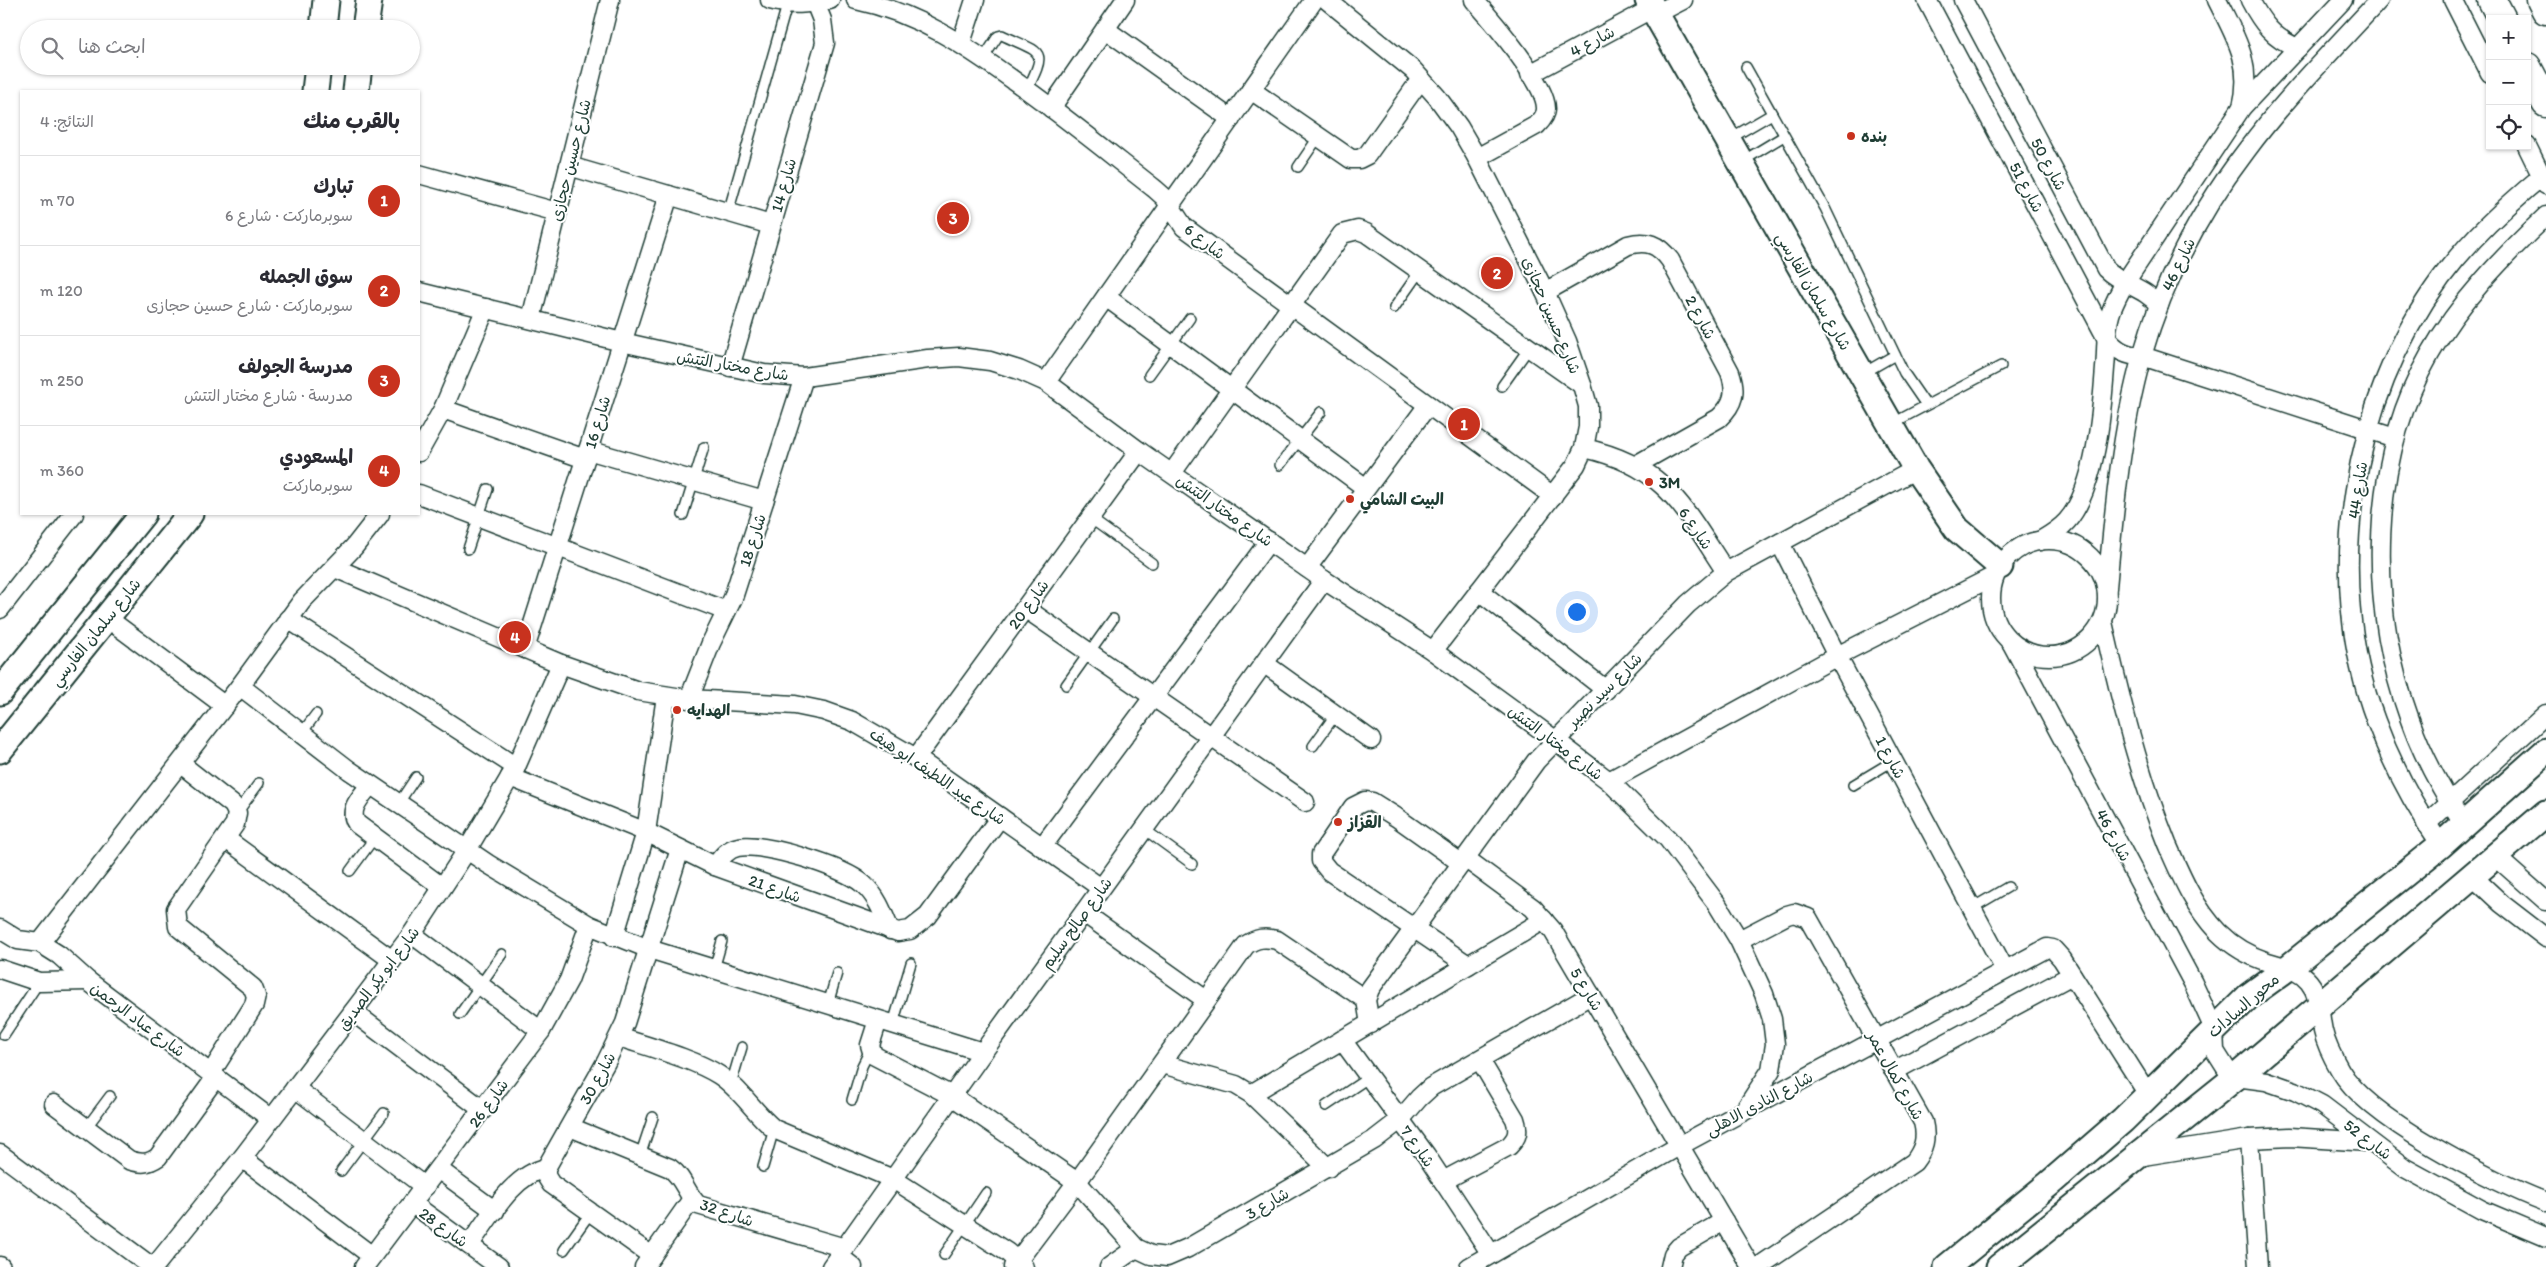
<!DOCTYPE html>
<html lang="ar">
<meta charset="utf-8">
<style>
:root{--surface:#fff;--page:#f7f7f7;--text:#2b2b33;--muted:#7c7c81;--line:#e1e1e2;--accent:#c8321e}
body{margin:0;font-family:Itim,"Playpen Sans Arabic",sans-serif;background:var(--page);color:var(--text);direction:rtl}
.controls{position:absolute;right:15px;top:15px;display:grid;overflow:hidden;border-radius:0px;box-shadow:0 1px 4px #0004}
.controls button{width:45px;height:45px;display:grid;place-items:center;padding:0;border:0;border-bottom:1px solid var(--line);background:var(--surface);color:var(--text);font:25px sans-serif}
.you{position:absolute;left:1576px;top:611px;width:18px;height:18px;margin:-12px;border:4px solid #fff;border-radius:50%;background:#1a73e8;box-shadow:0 0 0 8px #1a73e833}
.badge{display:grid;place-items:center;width:32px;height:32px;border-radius:50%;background:var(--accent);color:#fff;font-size:16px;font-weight:700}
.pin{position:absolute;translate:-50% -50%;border:2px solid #fff;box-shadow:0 1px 5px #0006}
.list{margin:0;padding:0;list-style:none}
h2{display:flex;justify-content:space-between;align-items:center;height:65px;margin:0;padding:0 20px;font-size:21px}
h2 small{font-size:16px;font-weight:400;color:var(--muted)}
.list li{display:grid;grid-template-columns:32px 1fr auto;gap:15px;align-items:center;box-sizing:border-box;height:90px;padding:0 20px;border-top:1px solid var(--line)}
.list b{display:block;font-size:19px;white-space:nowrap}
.list p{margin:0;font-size:16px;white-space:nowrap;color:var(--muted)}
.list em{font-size:16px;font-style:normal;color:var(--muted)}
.icon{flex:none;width:28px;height:28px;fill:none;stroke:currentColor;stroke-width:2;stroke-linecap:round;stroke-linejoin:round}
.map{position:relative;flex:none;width:2546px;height:1267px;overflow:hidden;direction:ltr}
.search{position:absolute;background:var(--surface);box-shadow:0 1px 4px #0004;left:20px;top:20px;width:400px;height:55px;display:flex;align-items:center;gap:12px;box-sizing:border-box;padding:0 18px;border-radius:28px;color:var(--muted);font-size:19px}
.panel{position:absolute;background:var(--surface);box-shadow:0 1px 4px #0004;left:20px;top:90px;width:400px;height:425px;border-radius:0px;direction:rtl}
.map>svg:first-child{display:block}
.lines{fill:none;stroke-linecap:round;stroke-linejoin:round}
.lane-casing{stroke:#1f3d34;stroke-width:12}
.street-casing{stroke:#1f3d34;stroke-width:21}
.secondary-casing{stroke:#1f3d34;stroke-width:29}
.highway-casing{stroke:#1f3d34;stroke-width:31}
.lane{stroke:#fff;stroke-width:9}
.street{stroke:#fff;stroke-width:18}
.secondary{stroke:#fff;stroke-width:25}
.highway{stroke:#fff;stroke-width:28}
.poi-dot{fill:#c8321e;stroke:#fff;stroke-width:2}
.labels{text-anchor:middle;stroke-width:4;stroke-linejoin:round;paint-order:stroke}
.street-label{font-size:16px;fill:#1f3d34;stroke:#fff}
.poi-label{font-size:16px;font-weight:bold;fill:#1f3d34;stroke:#fff;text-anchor:start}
</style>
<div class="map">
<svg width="2546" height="1267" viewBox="0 0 2546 1267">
<rect width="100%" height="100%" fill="#fff"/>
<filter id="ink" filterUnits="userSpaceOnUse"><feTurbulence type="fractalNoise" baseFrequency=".02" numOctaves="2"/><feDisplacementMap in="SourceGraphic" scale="10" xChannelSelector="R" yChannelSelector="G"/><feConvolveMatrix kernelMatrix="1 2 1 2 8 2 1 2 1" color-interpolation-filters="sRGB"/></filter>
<g filter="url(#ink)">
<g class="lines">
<defs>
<g id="lane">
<path d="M983,59l15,-23 4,-1c40,19 46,13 25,55"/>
<polyline points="1746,67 1825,208 1904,373 1926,405"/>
<polyline points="1729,139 1772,114"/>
<polyline points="1741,162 1784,136"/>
<polyline points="1298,167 1319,136"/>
<polyline points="728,213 787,5"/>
<polyline points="1394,308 1420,271"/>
<polyline points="1862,374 1895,355"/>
<polyline points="1149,375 1190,318"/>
<polyline points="1502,386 1529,348"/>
<polyline points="1893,423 2001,366"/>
<polyline points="1280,465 1321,412"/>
<polyline points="683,515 704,447"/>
<polyline points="1090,518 1152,563"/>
<polyline points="468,549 488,489"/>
<polyline points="1066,685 1113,619"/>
<polyline points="301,734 316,714"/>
<polyline points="1313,746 1336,714"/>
<polyline points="1853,785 1893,761"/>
<polyline points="398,804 416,777"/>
<polyline points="237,813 259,783"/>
<polyline points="1144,829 1192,864"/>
<polyline points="350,871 375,837"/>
<polyline points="1972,908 2008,887"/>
<polyline points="714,969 722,941"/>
<polyline points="828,1004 837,973"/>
<polyline points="460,1014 502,954"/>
<polyline points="893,1024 911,963"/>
<polyline points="4,1035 39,982"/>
<polyline points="731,1084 742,1047"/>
<polyline points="852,1100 862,1066 870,1050"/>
<polyline points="1326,1106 1368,1078"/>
<polyline points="86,1128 110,1096"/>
<polyline points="640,1156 653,1117"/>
<polyline points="763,1167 774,1129"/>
<polyline points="341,1171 384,1113"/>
<polyline points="564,1250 591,1212"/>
<polyline points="944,1255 986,1193"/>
</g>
<g id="street">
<path d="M770,0c22,6 38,4 60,0"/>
<path d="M856,0c62,13 110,46 160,82 48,34 93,71 139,107l9,8 20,30 369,269"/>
<polyline points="1327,0 1413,70 1437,97 1459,127 1477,158 1545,292 1567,341 1582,385 1588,406 1588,427 1584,448 1576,465 1433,651"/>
<path d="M1474,0c17,19 73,84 72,109 0,6 -4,11 -9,16l-60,33"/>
<path d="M1927,0l180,339c10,12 20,17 35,17l253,82"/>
<path d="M1963,0l143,269c16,16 38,18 53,36"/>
<path d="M2217,0c19,38 36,64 25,107"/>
<path d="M2250,0c12,23 23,38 48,48"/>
<polyline points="2453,0 2490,73"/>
<polyline points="1656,14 1683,0"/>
<polyline points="1105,29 1231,119"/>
<polyline points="961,43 975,0"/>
<polyline points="1530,74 1653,8"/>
<polyline points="1251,90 1351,159 1359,159 1367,155 1421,79"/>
<polyline points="1051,108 1125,0"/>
<polyline points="2527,146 2546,185"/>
<polyline points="569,166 771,225"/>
<polyline points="419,174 557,212"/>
<polyline points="419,292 622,342 764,374 804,377 928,359 959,357 990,361 1019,370 1046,382 1139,451 1324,580 1433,651 1555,740 1609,781 1668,839 1717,904 1739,940 1764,994 1772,1019 1775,1044 1771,1070 1744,1111"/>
<path d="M1545,292l83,-47c19,-5 30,-1 42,15l60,112c7,20 4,32 -11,46l-83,47"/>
<polyline points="1106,297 1366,488"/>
<polyline points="531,319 610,0"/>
<polyline points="730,367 825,43 822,20 814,0"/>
<polyline points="1046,382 1314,0"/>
<polyline points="443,409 585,459"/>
<path d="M1584,448c82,18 99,59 142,124"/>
<polyline points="588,450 764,501"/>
<polyline points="419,452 443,409 486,308"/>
<polyline points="1172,473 1342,234 1358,230 1366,233 1582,385"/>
<polyline points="419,494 726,611"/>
<circle cx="2049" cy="598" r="58"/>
<path d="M2040,541c10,-6 19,-11 27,-20 29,-33 35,-111 38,-153 2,-18 0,-37 5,-53 3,-11 9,-21 14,-31l118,-177 101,-107"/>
<polyline points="1780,543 1837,656 2005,970"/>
<polyline points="335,568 561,664 638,691 689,699 795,705 824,711 852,721 916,758 1101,888"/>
<polyline points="1307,568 1428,405"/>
<path d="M2107,588c7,-78 14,-157 35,-232 21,-74 58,-145 104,-205 40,-54 88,-102 133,-151"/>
<polyline points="1479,591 1606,690"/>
<polyline points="1025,608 1305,802"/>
<polyline points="0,609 74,514"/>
<polyline points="107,618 225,706"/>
<polyline points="288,619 516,767"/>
<path d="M2103,622c17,76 35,150 64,222 14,32 27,63 51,88 14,14 31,24 50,30 16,5 29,6 41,20 12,15 10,31 14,49 3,14 10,27 17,39 28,49 153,112 206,132"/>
<polyline points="2011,642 2193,983 2214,1029 2215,1051 2227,1070 2236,1077 2266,1081 2295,1091 2322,1105 2405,1168 2482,1210 2546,1237"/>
<polyline points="525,649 669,195"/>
<polyline points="1265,664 1371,740"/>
<polyline points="240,686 349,770 488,864 589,925 649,949 983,1052"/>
<polyline points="689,699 711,643 733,598 804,377"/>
<polyline points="916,758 1139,451"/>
<polyline points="181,764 233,805 237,813 235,824 176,909 178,927 253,988 256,996 254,1005 211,1073"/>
<polyline points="510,777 646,832 715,866 898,932 910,930 928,916 1000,817"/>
<polyline points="1609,781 1837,656 1994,576"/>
<path d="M370,785c-9,12 -23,25 -13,39l85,63"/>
<polyline points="2426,824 2546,714"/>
<path d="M2464,825c-22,-34 -42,-70 -55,-108 -41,-113 -40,-257 21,-363 29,-52 73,-97 116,-138"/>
<polyline points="226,839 392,960"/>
<path d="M2441,845c-27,-39 -49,-80 -65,-124 -54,-143 -25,-320 65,-443 29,-39 64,-71 101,-102"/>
<polyline points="1042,847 1269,541"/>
<polyline points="2495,856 2546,901"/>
<polyline points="1465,858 1533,908 1553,931 1751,1267"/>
<polyline points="1461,863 1396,817 1372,802 1365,801 1353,807 1321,854 1321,861 1329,871 1468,965"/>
<path d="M715,866c6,-8 12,-17 23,-19 25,-5 106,20 125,37 14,12 20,29 27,46"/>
<polyline points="2472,876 2502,904 2546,938"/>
<polyline points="1084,913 1206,1000"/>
<polyline points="0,929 18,940 40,943 59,955 88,981 271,1119"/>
<polyline points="412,934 541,1031"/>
<polyline points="614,937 646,832 666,696"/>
<path d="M1739,940l48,-25 7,-2 14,5 115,204c4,16 1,27 -9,40l-156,105"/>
<polyline points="40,943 240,686 302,601 354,547 380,514"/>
<polyline points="0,969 39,982 88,981"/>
<polyline points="353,1012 483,1110"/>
<polyline points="878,1020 870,1045 873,1055 952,1096 1077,1182 1136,1248 1151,1255 1167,1257 1188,1248 1374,1140 1400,1120 1419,1098 1431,1087 1591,995"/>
<polyline points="1370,1024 1366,1000 1370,989 1536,761 1688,604 1726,572 1916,469"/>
<path d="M619,1037c30,10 75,22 100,38 22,14 35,38 55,54l119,50 114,73 17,15"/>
<polyline points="1342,1040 1426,1155 1491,1254"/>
<polyline points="1162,1064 1236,1085 1251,1094 1328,1168"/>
<polyline points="1894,1071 2072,975"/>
<polyline points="295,1088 425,1187"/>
<polyline points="1251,1094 1544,920"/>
<path d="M54,1104l75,56c12,4 19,4 29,-3l58,-80"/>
<path d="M570,1127l100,41c14,10 16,26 28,37l147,43"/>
<polyline points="2249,1139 2258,1267"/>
<polyline points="0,1154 152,1267"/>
<polyline points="2137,1157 2249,1139 2290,1137 2369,1142"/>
<polyline points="242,1158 372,1256"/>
<polyline points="438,1169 495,1211"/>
<path d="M1443,1181l66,-35c9,-9 10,-15 6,-27l-35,-59"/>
<polyline points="413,1204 499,1267"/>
<path d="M469,1245c20,-26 44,-71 77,-77"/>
<polyline points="652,1256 551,1184 546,1176 546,1168 606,1062 625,1023 680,849"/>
<polyline points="839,1256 853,1267"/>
<polyline points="0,1266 1,1267"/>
<polyline points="154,1267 242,1158 412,934 467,850 516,767 561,664"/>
<polyline points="364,1267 541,1031 569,980 589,925"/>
<polyline points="644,1267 692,1199"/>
<polyline points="831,1267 983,1052 1324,580"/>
<path d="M1013,1267l64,-85 169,-237c11,-7 18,-8 31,-5l89,60"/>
<polyline points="1109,1267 1136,1248"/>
<polyline points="1469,1267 1679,1146 2047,948 2053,949 2062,959 2149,1096"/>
<polyline points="1670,1267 1673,1254 1679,1247 1724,1221"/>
</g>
<g id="secondary">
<polyline points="1648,0 1916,469 1957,529 2000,566"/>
<polyline points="323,29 326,0"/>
<polyline points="365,29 369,0"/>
<polyline points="315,91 318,66"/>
<polyline points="356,91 359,66"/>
<polyline points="0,692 143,514"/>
<polyline points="0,750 190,514"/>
<polyline points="1947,1267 2049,1184 2123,1120 2249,996 2289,967 2441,845 2546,751"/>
<polyline points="1999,1267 2236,1077 2546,813"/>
</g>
<g id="highway">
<polyline points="2492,0 2502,19"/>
<polyline points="2541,0 2546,10"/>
<polyline points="2527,67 2546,103"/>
</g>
</defs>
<use href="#lane" class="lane-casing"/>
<use href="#street" class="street-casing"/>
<use href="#secondary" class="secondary-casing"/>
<use href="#highway" class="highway-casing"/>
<use href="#lane" class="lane"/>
<use href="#street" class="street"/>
<use href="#secondary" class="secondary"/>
<use href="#highway" class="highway"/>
</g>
</g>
<g class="poi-dot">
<circle cx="1851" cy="136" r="5"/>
<circle cx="1649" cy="482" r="5"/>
<circle cx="1350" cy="499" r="5"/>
<circle cx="677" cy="710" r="5"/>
<circle cx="1338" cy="822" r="5"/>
</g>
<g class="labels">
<g class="street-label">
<text transform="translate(1592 41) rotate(-28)" y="6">شارع 4</text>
<text transform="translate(570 160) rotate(-76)" y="6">شارع حسين حجازى</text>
<text transform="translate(2049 164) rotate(62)" y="6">شارع 50</text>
<text transform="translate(783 185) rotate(-74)" y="6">شارع 14</text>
<text transform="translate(2027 187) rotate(62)" y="6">شارع 51</text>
<text transform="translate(1205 241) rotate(38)" y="6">شارع 6</text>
<text transform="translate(2178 264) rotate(-64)" y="6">شارع 46</text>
<text transform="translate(1814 291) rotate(60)" y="6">شارع سلمان الفارسي</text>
<text transform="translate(1552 315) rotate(67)" y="6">شارع حسين حجازى</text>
<text transform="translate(1701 317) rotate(62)" y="6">شارع 2</text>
<text transform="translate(733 365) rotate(10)" y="6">شارع مختار التتش</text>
<text transform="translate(597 422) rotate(-73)" y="6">شارع 16</text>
<text transform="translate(2357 490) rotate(-81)" y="6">شارع 44</text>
<text transform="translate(1225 510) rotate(35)" y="6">شارع مختار التتش</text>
<text transform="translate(1696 528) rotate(56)" y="6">شارع 6</text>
<text transform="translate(752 540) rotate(-72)" y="6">شارع 18</text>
<text transform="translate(1028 604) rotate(-54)" y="6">شارع 20</text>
<text transform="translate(95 632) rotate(-51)" y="6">شارع سلمان الفارسي</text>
<text transform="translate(1604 690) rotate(-45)" y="6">شارع سيد نصير</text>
<text transform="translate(1556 742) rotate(37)" y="6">شارع مختار التتش</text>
<text transform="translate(1891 757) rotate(62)" y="6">شارع 1</text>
<text transform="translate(938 776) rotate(34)" y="6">شارع عبد اللطيف ابو هيف</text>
<text transform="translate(2114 835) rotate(62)" y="6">شارع 46</text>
<text transform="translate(775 888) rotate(20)" y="6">شارع 21</text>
<text transform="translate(1076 923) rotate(-54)" y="6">شارع صالح سليم</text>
<text transform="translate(378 978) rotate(-53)" y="6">شارع ابو بكر الصديق</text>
<text transform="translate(1587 989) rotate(59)" y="6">شارع 5</text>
<text transform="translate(2243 1005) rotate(-41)" y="6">محور السادات</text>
<text transform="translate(138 1019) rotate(37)" y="6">شارع عباد الرحمن</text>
<text transform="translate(1896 1075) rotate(61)" y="6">شارع كمال عمر</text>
<text transform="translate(597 1078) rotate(-61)" y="6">شارع 30</text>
<text transform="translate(488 1103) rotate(-54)" y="6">شارع 26</text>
<text transform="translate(1759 1103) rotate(-28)" y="6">شارع النادى الاهلى</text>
<text transform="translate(2368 1139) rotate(37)" y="6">شارع 52</text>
<text transform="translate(1418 1146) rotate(55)" y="6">شارع 7</text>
<text transform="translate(1267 1203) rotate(-30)" y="6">شارع 3</text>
<text transform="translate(727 1212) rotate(19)" y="6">شارع 32</text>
<text transform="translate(444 1227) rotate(36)" y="6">شارع 28</text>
</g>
<g class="poi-label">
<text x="1861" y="142">بنده</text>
<text x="1659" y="488">3M</text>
<text x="1360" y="505">البيت الشامي</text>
<text x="687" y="716">الهدايه</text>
<text x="1348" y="828">القزاز</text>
</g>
</g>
</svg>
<div class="controls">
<button>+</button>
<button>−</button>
<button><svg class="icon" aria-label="locate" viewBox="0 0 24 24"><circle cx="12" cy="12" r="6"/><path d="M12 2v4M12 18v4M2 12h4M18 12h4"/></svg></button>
</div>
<div class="you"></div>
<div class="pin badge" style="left:1464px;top:424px">1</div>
<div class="pin badge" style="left:1497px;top:273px">2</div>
<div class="pin badge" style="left:953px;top:218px">3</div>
<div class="pin badge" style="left:515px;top:637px">4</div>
<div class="search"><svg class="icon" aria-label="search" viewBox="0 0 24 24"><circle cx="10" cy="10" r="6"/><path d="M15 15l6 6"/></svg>ابحث هنا</div>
<section class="panel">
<h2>بالقرب منك<small>النتائج: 4</small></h2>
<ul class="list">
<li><span class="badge">1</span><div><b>تبارك</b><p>سوبرماركت · شارع 6</p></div><em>70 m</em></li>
<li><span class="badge">2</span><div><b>سوق الجمله</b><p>سوبرماركت · شارع حسين حجازى</p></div><em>120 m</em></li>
<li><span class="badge">3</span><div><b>مدرسة الجولف</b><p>مدرسة · شارع مختار التتش</p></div><em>250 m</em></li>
<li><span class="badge">4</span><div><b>المسعودي</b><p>سوبرماركت</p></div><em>360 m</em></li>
</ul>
</section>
</div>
